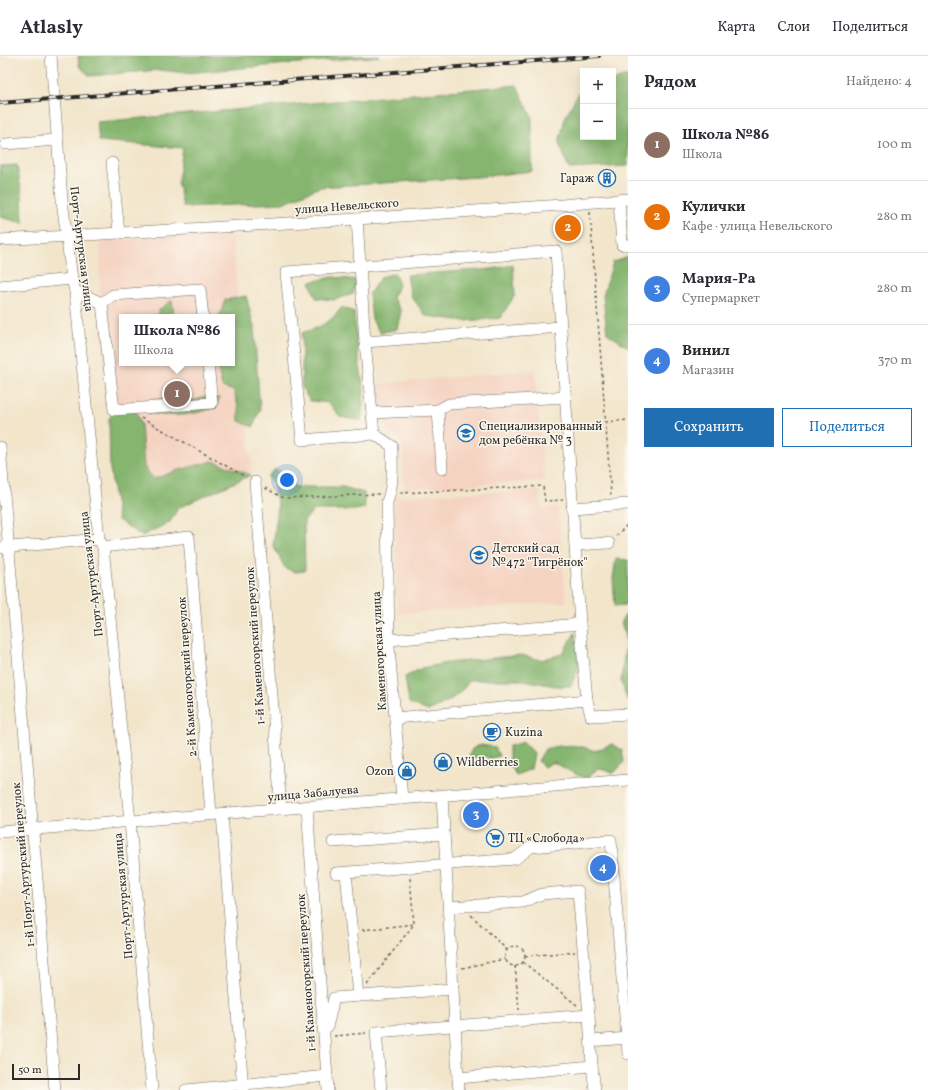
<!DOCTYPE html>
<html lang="ru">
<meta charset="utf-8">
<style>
:root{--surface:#fff;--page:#f2f2f3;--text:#2b2b33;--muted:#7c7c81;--line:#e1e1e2;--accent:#1f6fb2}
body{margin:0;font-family:Vollkorn,serif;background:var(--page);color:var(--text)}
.controls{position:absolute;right:12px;top:12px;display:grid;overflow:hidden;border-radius:0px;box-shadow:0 4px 16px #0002}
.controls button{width:36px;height:36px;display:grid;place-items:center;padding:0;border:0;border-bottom:1px solid var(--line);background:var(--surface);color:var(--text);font:20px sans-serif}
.scale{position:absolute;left:12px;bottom:10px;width:68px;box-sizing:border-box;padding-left:4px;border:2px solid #2b2b2b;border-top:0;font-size:11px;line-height:14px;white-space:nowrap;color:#2b2b2b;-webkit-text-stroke:3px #fbf7ec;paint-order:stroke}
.you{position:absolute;left:287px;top:424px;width:14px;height:14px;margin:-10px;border:3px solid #fff;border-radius:50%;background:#1a73e8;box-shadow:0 0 0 6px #1a73e833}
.badge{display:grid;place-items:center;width:26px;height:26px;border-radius:50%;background:var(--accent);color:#fff;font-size:13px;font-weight:700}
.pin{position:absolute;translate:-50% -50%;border:2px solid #fff;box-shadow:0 1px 4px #0006}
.popup{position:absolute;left:119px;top:258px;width:116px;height:52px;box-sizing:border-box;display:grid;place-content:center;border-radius:0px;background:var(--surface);filter:drop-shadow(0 1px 3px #0005);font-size:13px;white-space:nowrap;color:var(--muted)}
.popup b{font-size:15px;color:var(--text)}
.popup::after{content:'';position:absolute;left:50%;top:100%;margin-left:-8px;border:8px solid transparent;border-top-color:var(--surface)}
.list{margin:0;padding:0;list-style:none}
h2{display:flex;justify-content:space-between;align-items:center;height:52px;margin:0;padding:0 16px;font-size:17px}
h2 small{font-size:13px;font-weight:400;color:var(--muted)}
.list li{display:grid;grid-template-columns:26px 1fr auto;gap:12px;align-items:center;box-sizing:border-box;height:72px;padding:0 16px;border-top:1px solid var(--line)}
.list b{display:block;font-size:15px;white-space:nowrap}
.list p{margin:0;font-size:13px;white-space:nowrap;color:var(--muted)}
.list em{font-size:13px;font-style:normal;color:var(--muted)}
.actions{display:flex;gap:8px;padding:12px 16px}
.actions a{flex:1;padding:9px 0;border:1px solid var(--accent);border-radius:0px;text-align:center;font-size:14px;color:var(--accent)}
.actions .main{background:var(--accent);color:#fff}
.map{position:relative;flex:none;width:628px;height:1034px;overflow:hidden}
header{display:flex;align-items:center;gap:24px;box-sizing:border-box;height:56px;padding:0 20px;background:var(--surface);border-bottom:1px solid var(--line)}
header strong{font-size:19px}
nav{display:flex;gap:22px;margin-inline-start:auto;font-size:14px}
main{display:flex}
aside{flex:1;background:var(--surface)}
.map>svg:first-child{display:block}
.built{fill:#f5d3c1;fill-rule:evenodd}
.forest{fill:#85b56e;stroke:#58704c}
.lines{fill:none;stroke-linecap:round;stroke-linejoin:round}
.minor-casing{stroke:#716c63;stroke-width:12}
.path{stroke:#716c63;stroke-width:1.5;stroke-dasharray:3 3;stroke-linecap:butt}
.minor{stroke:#fff;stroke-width:11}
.rail-casing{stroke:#2b2b2b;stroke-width:4}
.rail{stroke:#fbf7ec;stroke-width:2.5;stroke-dasharray:8;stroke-linecap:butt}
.labels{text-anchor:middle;stroke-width:3;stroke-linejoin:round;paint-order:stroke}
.poi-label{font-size:12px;fill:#2b2b2b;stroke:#fbf7ec;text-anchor:start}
.street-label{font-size:12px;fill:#2b2b2b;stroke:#fbf7ec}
</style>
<header>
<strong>Atlasly</strong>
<nav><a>Карта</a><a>Слои</a><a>Поделиться</a></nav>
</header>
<main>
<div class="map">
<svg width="628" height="1034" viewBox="0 0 628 1034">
<rect width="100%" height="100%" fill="#fbf7ec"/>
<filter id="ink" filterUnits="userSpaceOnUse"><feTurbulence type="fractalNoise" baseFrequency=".025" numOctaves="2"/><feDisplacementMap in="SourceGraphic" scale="8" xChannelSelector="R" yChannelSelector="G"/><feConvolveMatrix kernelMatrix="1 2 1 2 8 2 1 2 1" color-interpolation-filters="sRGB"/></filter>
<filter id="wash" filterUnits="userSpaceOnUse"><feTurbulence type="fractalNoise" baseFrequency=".012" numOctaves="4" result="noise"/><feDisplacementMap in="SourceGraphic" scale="16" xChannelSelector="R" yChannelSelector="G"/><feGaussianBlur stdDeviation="0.9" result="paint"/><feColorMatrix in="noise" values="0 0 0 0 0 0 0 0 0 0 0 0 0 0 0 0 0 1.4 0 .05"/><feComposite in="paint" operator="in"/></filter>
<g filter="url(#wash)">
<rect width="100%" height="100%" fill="#f2e5ca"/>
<g class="built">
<path d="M232,177l20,238 -107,46 -25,2 -20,-202v-76zM122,261h110v46h-110z"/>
<polygon points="535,314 544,425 404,433 402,387 381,368 378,328"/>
<polygon points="540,434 541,452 558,451 566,546 397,558 394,440"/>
</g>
<g class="forest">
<polygon points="78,0 379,0 186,17 159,14 90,20 79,10"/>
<polygon points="623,21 628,21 628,110 569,113 559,87 565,62 578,37 583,36 583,81 613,81 613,25"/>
<polygon points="517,29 532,62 532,115 478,121 320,131 283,147 183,151 178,126 183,92 99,85 97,66"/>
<polygon points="17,109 22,140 23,167 0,161 0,110"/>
<polygon points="628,201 628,291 607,277 603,240 613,206"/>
<polygon points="513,209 515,239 500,262 465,265 426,260 411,240 407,219 492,213"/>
<polygon points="395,217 399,229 392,241 401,255 397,273 380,277 372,263 369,238 381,221"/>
<polygon points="333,221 356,224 353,238 333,244 316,242 310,226"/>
<polygon points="246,240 254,271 260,354 253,371 239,365 239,354 234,335 222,331 217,307 232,307 232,261 219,261 225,244"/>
<polygon points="172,244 174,261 156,261 159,254"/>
<path d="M342,251l12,5 3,36 7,44 -3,29 -21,-4 -11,-14 -19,-2 -8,-13v-55c19,-6 28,-10 40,-26z"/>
<path d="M207,340l12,2 -2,9c-25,8 -44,11 -69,6l5,-14 43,1z"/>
<polygon points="116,352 136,355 141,368 144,411 154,423 179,414 213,405 251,419 178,452 170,466 142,480 118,464 110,413 109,363"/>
<polygon points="275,413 289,421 295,431 343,431 364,437 365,452 354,454 314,454 304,465 305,515 296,516 285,512 273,489 278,451 273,427 267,420"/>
<polygon points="616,503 628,504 628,544 625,549 615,550 613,522"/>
<polygon points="627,557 628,557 628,646 621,625 626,586 621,565"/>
<path d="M575,577l4,33 -8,20h-15l-34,-6h-52c-11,17 -24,23 -42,31l-19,-8 -4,-26 17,-9 25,-5 74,-8 20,5 21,-6z"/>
<polygon points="524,686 534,697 531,713 516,719 509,707 509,690"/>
<path d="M612,688l10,6 2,12 -10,11 -14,-4 -7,3 -4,6 -10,-2 -26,-14 -9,5 -6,-6 7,-12c17,-5 33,-5 50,2z"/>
<polygon points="480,689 495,691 499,700 490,703 485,700 480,703 469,700 472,693"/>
</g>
</g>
<g filter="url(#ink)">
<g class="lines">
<defs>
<g id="minor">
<polyline points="51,0 62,144 72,223 75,235 99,483 103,491 130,765 152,1034"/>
<polyline points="6,88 57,84"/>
<polyline points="112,107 119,177"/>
<polyline points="619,144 622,189 628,189"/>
<path d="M357,163l8,123 9,92 18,12c0,19 2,38 -5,56l2,146 13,151"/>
<polyline points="0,184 357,163 562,149 628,143"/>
<polyline points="0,230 72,223"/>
<polyline points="75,235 102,247 114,354 212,347 208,307"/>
<polyline points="102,247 113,239 200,233 203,261"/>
<polyline points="365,286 561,271"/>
<polyline points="438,354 442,413"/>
<polyline points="372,357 438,354 449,348 565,341"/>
<polyline points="374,378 302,384 286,216 556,195 580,568"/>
<polyline points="0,391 55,1034"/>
<polyline points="255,426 281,753"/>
<polyline points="572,452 628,448"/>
<polyline points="575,489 609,487"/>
<polyline points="103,491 189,481 211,758"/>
<polyline points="0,492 99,483"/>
<polyline points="389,584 580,568 587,644 591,660 628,658"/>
<polyline points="395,662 587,644"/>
<polyline points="442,740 458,1022 592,1010 595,1034"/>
<polyline points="307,751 328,1034"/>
<polyline points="222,758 243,1034"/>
<polyline points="0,776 628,724"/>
<polyline points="333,786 444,778"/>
<polyline points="336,817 515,803 531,791 611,784 628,998"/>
<polyline points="346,817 358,940"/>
<polyline points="449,851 523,846 542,838 578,835 589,959"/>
<polyline points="327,971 334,942 453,933"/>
<polyline points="591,985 628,982"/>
<polyline points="458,1022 459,1034"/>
<polyline points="186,1034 327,1020"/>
<polyline points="381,1034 376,976 589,959 592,1010"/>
</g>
</defs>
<use href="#minor" class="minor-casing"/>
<g class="path">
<polyline points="590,156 611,439"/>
<polyline points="141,362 246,421"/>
<polyline points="605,366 628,364"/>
<polyline points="265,432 284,442 379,438"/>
<polyline points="400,437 543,430 545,445 563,444"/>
<polyline points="616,480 628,468"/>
<polyline points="471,859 507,894"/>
<polyline points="362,874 414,868"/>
<circle cx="515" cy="900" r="10"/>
<polyline points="525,900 575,896"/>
<polyline points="523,906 578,950"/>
<polyline points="515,910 519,954"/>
<polyline points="462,912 505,903"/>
<polyline points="367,929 414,868 410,822"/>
<polyline points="334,980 366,977"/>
</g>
<use href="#minor" class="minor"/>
<defs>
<polyline id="rail" points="0,47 599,0"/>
</defs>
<use href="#rail" class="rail-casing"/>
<use href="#rail" class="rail"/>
</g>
</g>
<defs>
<symbol id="building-ring" viewBox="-11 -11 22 22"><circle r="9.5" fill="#fbf7ec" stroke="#1f6fb2" stroke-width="1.5"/><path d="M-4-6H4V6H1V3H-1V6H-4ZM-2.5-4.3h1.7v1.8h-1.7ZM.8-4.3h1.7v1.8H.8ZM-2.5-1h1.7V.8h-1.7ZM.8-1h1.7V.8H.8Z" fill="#1f6fb2"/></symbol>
<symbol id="school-ring" viewBox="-11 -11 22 22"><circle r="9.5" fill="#fbf7ec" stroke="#1f6fb2" stroke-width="1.5"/><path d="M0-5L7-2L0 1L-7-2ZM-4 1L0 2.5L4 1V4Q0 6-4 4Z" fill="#1f6fb2"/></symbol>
<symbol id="cafe-ring" viewBox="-11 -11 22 22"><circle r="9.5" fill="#fbf7ec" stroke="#1f6fb2" stroke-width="1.5"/><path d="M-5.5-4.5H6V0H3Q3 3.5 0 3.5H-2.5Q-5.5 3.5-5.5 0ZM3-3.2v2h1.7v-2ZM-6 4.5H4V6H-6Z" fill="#1f6fb2"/></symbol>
<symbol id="shop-ring" viewBox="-11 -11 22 22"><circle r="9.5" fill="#fbf7ec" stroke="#1f6fb2" stroke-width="1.5"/><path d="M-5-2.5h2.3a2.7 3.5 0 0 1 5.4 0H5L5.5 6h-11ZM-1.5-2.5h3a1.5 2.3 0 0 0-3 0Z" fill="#1f6fb2"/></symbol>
<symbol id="supermarket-ring" viewBox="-11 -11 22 22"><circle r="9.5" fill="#fbf7ec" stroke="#1f6fb2" stroke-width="1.5"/><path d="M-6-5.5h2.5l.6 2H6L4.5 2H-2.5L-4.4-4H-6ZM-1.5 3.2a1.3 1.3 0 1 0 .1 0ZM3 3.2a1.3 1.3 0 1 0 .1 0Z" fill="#1f6fb2"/></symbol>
</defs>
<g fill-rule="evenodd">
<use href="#building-ring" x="597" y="112" width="20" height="20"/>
<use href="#school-ring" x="456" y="367" width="20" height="20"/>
<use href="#school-ring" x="469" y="489" width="20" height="20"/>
<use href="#cafe-ring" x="482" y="666" width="20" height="20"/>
<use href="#shop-ring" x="433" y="696" width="20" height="20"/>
<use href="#shop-ring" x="397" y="705" width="20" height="20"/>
<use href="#supermarket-ring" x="485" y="772" width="20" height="20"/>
</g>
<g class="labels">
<g class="poi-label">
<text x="594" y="126" text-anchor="end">Гараж</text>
<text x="479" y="374">Специализированный<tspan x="479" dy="14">дом ребёнка № 3</tspan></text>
<text x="492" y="496">Детский сад<tspan x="492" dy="14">№472 "Тигрёнок"</tspan></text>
<text x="505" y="680">Kuzina</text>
<text x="456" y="710">Wildberries</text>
<text x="394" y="719" text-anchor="end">Ozon</text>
<text x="508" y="786">ТЦ «Слобода»</text>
</g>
<g class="street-label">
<text transform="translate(347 150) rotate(-4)" y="4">улица Невельского</text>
<text transform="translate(82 193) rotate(83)" y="4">Порт-Артурская улица</text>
<text transform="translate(91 518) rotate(-97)" y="4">Порт-Артурская улица</text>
<text transform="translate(255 590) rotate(-94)" y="4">1-й Каменогорский переулок</text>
<text transform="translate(379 595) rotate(-93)" y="4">Каменогорская улица</text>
<text transform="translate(187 621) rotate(-94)" y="4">2-й Каменогорский переулок</text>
<text transform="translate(313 737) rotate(-5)" y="4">улица Забалуева</text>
<text transform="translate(23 809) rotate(-95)" y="4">1-й Порт-Артурский переулок</text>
<text transform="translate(123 840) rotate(-95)" y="4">Порт-Артурская улица</text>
<text transform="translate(306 917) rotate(-94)" y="4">1-й Каменогорский переулок</text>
</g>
</g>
</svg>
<div class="controls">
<button>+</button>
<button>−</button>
</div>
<div class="scale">50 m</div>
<div class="you"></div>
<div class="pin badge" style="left:177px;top:338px;background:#8d6e63">1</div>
<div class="popup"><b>Школа №86</b>Школа</div>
<div class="pin badge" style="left:568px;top:172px;background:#e8710a">2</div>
<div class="pin badge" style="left:476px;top:759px;background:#3f7fe0">3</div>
<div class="pin badge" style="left:603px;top:812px;background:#3f7fe0">4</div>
</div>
<aside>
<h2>Рядом<small>Найдено: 4</small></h2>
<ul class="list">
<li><span class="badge" style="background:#8d6e63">1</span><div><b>Школа №86</b><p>Школа</p></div><em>100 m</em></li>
<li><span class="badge" style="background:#e8710a">2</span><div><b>Кулички</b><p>Кафе · улица Невельского</p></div><em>280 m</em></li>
<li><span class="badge" style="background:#3f7fe0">3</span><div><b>Мария-Ра</b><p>Супермаркет</p></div><em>280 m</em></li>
<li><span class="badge" style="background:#3f7fe0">4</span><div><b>Винил</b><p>Магазин</p></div><em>370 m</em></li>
</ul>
<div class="actions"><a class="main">Сохранить</a><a>Поделиться</a></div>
</aside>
</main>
